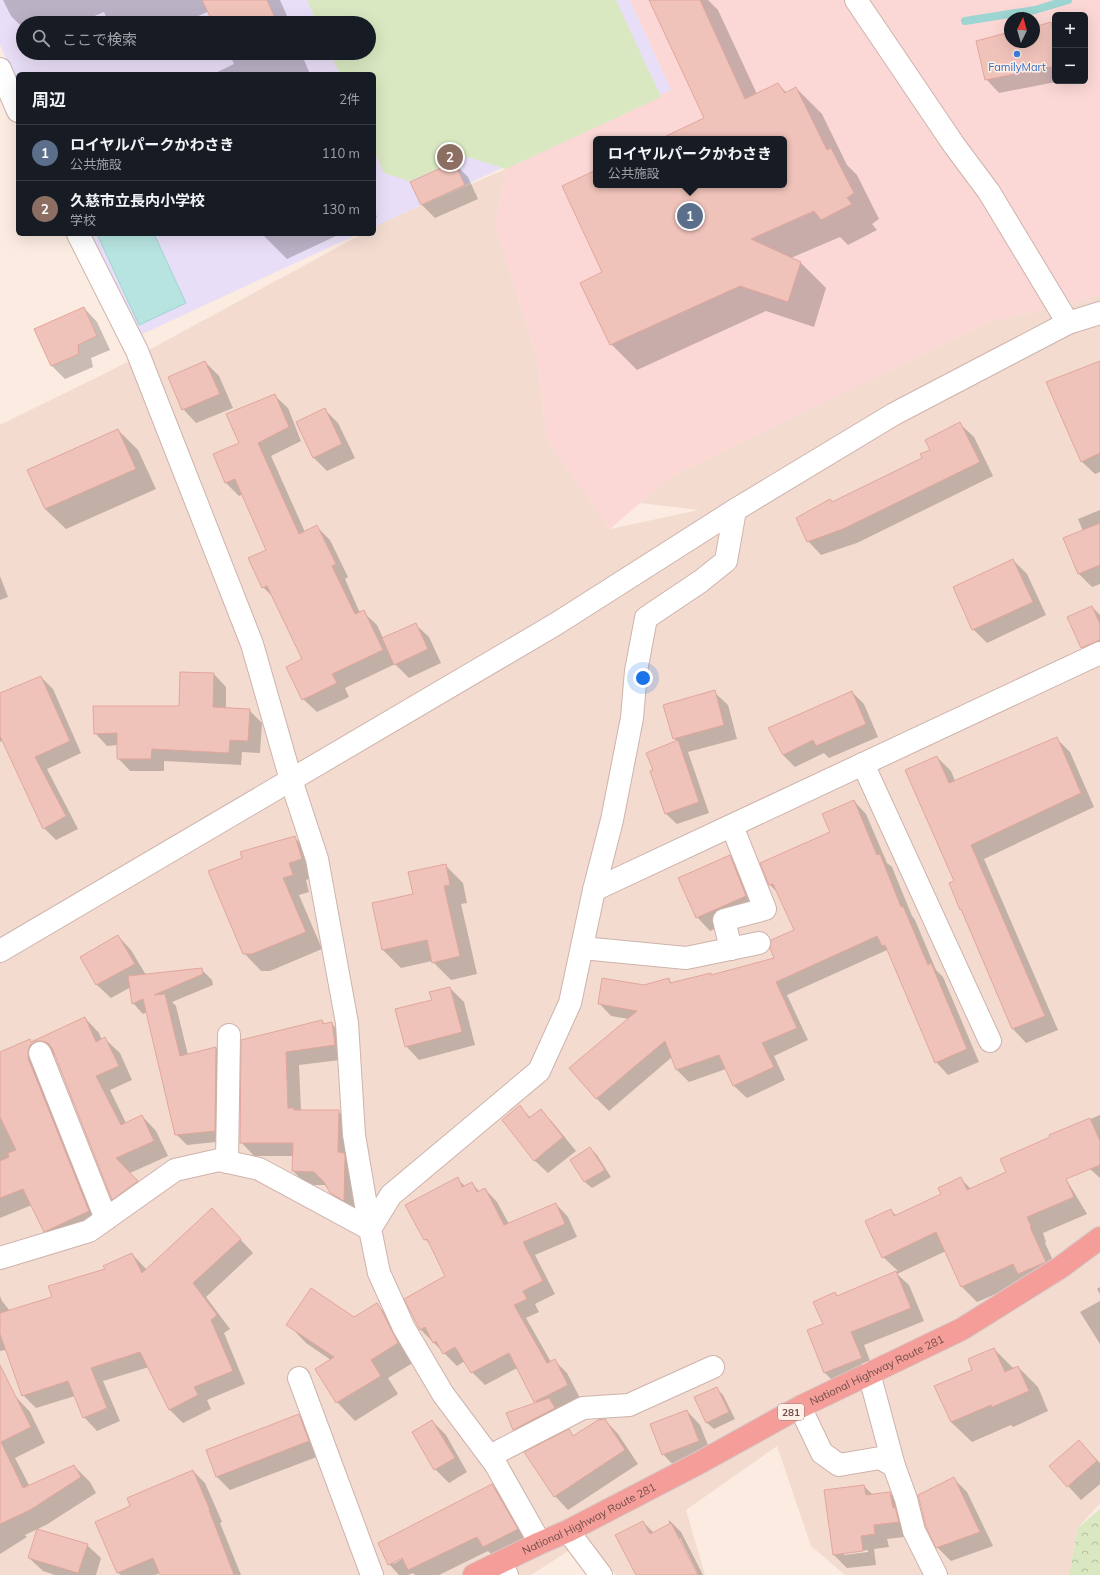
<!DOCTYPE html>
<html lang="ja">
<meta charset="utf-8">
<style>
:root{--surface:#171b24;--page:#20242c;--text:#f1f3f6;--muted:#9ea1a6;--line:#363941;--accent:#e24a49}
body{margin:0;font-family:Mulish,"Noto Sans JP",sans-serif;background:var(--page);color:var(--text)}
.controls{position:absolute;right:12px;top:12px;display:grid;overflow:hidden;border-radius:6px;box-shadow:0 4px 16px #0002}
.controls button{width:36px;height:36px;display:grid;place-items:center;padding:0;border:0;border-bottom:1px solid var(--line);background:var(--surface);color:var(--text);font:20px sans-serif}
.compass{position:absolute;left:1004px;top:12px;width:36px;height:36px;border-radius:50%;background:var(--surface);box-shadow:0 4px 16px #0002;rotate:5deg}
.you{position:absolute;left:643px;top:678px;width:14px;height:14px;margin:-10px;border:3px solid #fff;border-radius:50%;background:#1a73e8;box-shadow:0 0 0 6px #1a73e833}
.badge{display:grid;place-items:center;width:26px;height:26px;border-radius:50%;background:var(--accent);color:#fff;font-size:13px;font-weight:700}
.pin{position:absolute;translate:-50% -50%;border:2px solid #fff;box-shadow:0 1px 4px #0006}
.popup{position:absolute;left:593px;top:136px;width:194px;height:52px;box-sizing:border-box;display:grid;place-content:center;border-radius:6px;background:var(--surface);filter:drop-shadow(0 1px 3px #0005);font-size:13px;white-space:nowrap;color:var(--muted)}
.popup b{font-size:15px;color:var(--text)}
.popup::after{content:'';position:absolute;left:50%;top:100%;margin-left:-8px;border:8px solid transparent;border-top-color:var(--surface)}
.list{margin:0;padding:0;list-style:none}
h2{display:flex;justify-content:space-between;align-items:center;height:52px;margin:0;padding:0 16px;font-size:17px}
h2 small{font-size:13px;font-weight:400;color:var(--muted)}
.list li{display:grid;grid-template-columns:26px 1fr auto;gap:12px;align-items:center;box-sizing:border-box;height:56px;padding:0 16px;border-top:1px solid var(--line)}
.list b{display:block;font-size:15px;white-space:nowrap}
.list p{margin:0;font-size:13px;white-space:nowrap;color:var(--muted)}
.list em{font-size:13px;font-style:normal;color:var(--muted)}
.icon{flex:none;width:22px;height:22px;fill:none;stroke:currentColor;stroke-width:2;stroke-linecap:round;stroke-linejoin:round}
.map{position:relative;flex:none;width:1100px;height:1575px;overflow:hidden}
.search{position:absolute;background:var(--surface);box-shadow:0 4px 16px #0002;left:16px;top:16px;width:360px;height:44px;display:flex;align-items:center;gap:10px;box-sizing:border-box;padding:0 14px;border-radius:22px;color:var(--muted);font-size:15px}
.panel{position:absolute;background:var(--surface);box-shadow:0 4px 16px #0002;left:16px;top:72px;width:360px;height:164px;border-radius:6px}
.map>svg:first-child{display:block}
.residential{fill:#f3dbd0}
.commercial{fill:#fbd8d5;fill-rule:evenodd}
.education{fill:#e9def7;fill-rule:evenodd}
.grass{fill:#d9e8c1}
.forest{fill:url(#forest-crowns)}
.water{fill:#b7e4e0;stroke:#9dd5d2}
.shadow{fill:#0003;fill-rule:evenodd}
.lines{fill:none;stroke-linecap:round;stroke-linejoin:round}
.stream{stroke:#9dd5d2;stroke-width:8}
.building{fill:#f0c3ba;stroke:#e2a69b}
.minor-casing{stroke:#ceb3ac;stroke-width:24}
.highway-casing{stroke:#d5cac8;stroke-width:24}
.minor{stroke:#fff;stroke-width:22}
.highway{stroke:#f49d99;stroke-width:22}
.shop-dot{fill:#3f7fe0;stroke:#fff0e7;stroke-width:1.5}
.labels{text-anchor:middle;stroke-width:3;stroke-linejoin:round;paint-order:stroke}
.shield{fill:#fff0e7;stroke:#9c7f78;stroke-width:1}
.shield-label{font-size:10px;font-weight:bold;fill:#724f49}
.shop-label{font-size:11px;fill:#366cbe;stroke:#fff0e7}
.street-label{font-size:11px;fill:#724f49;stroke:#fff0e7}
</style>
<div class="map">
<svg width="1100" height="1575" viewBox="0 0 1100 1575">
<defs>
<pattern id="forest-crowns" width="20" height="18" patternUnits="userSpaceOnUse"><rect width="20" height="18" fill="#d9e8c1"/><path d="M2 6a3 3 0 1 1 6 0M12 15a3 3 0 1 1 6 0" fill="none" stroke="#b4be9f"/></pattern>
</defs>
<rect width="100%" height="100%" fill="#fbebe1"/>
<polygon class="residential" points="506,169 495,225 537,357 547,440 610,529 699,510 640,503 670,477 991,321 1077,302 1100,295 1100,1503 1078,1528 1069,1575 845,1575 811,1546 777,1446 686,1510 705,1575 616,1575 585,1540 531,1575 0,1575 0,425 114,369 362,234 374,234 374,227 381,223"/>
<path class="commercial" d="M630,0h470v295l-23,7 -86,19 -321,156 -60,52 -63,-89 -10,-83 -42,-132 11,-56 165,-79zM1055,15h30v66h-30zM1010,18h24v24h-24zM596,139h188v46h-188z"/>
<g class="education">
<path d="M0,0h630l41,90 -297,137v-153h-356v10l-18,-39zM23,23h346v30h-346z"/>
<polygon points="88,234 358,234 136,337"/>
</g>
<polygon class="grass" points="307,0 616,0 661,97 506,169 468,157 409,181 384,173 374,151 374,74 340,74 330,53 369,53 369,23 317,23"/>
<polygon class="forest" points="1100,1509 1100,1575 1069,1575 1078,1528"/>
<polygon class="water" points="97,234 154,234 186,303 139,325"/>
<g class="shadow">
<polygon points="3,0 280,0 290,23 214,23 209,11 183,23 111,23 107,19 104,12 78,23 23,23 23,28 11,16"/>
<polygon points="658,0 708,0 718,10 757,94 778,84 787,93 796,88 822,114 847,165 857,175 879,219 872,224 877,230 848,245 840,237 791,258 800,262 826,288 814,327 766,311 637,370 611,344 604,273 563,186 596,171 596,185 784,185 784,139 663,139 705,119"/>
<polygon points="1051,24 1055,28 1055,81 1061,81 999,93 986,79 1010,33 1010,42 1034,42 1034,28"/>
<polygon points="229,53 301,53 310,74 213,74 234,64"/>
<polygon points="454,163 468,177 478,199 435,218 422,205 411,183"/>
<polygon points="374,210 377,217 374,218"/>
<polygon points="262,234 340,234 287,259"/>
<polygon points="84,308 97,322 110,350 91,358 93,367 65,379 52,366"/>
<polygon points="205,362 219,376 233,408 196,423 183,409"/>
<polygon points="1100,362 1100,472 1095,474 1081,461"/>
<polygon points="274,395 288,408 301,441 271,456 305,532 317,527 330,540 348,577 345,579 360,613 363,612 377,625 383,638 415,624 429,637 441,663 409,678 395,664 345,688 349,697 317,712 303,699 303,659 274,598 263,587 268,550 243,494 239,496 226,483 240,444"/>
<polygon points="325,410 338,423 355,458 327,471 313,457"/>
<polygon points="960,424 974,437 993,476 857,543 821,555 808,541 832,503 923,458"/>
<polygon points="118,430 138,450 156,489 66,529 45,509 28,470"/>
<polygon points="1100,510 1100,584 1092,587 1079,574 1083,531 1078,519"/>
<polygon points="1013,560 1027,574 1046,615 987,643 973,629"/>
<polygon points="0,576 8,597 0,600"/>
<polygon points="1092,607 1100,615 1100,659 1095,661 1082,648"/>
<polygon points="214,674 226,687 226,709 249,710 262,723 260,753 242,752 241,765 164,761 164,771 130,771 118,758 118,745 107,746 95,733 180,707"/>
<polygon points="41,677 53,689 81,753 47,769 78,829 56,840 44,828 3,740 0,742 0,695"/>
<polygon points="714,692 728,705 737,739 688,752 709,813 677,824 666,814 654,770 677,742 674,738"/>
<polygon points="852,692 864,704 878,737 829,758 824,753 795,767 783,755"/>
<polygon points="1056,738 1070,752 1094,807 984,859 1058,1030 1026,1043 1013,1029 964,912 961,909 955,882 937,757 951,771 955,781"/>
<polygon points="854,801 866,814 887,863 892,867 912,916 915,920 936,970 943,977 979,1062 948,1075 936,1062 889,952 887,950 787,995 808,1040 774,1056 785,1080 747,1098 734,1086 726,1069 689,1082 677,1070 672,1057 609,1111 596,1098 629,1019 611,1016 599,1003 644,986 669,980 672,983 710,974 712,976 776,959 795,930 778,893 770,885 762,864 831,833"/>
<polygon points="295,838 312,855 318,876 306,880 309,892 299,895 322,949 270,971 261,971 244,953"/>
<polygon points="730,856 744,870 759,909 710,931 697,917"/>
<polygon points="445,865 463,883 467,903 461,904 477,974 451,980 432,961 401,968 383,950 373,904 414,895"/>
<polygon points="118,936 131,950 146,975 201,969 212,980 213,985 172,1002 176,1006 188,1055 216,1048 227,1059 225,1141 187,1145 176,1134 147,1012 143,1014 133,1003 131,987 111,998 97,985 81,957"/>
<polygon points="450,988 464,1002 475,1045 419,1060 406,1046 433,1001"/>
<polygon points="85,1018 99,1033 102,1040 105,1039 120,1053 132,1080 110,1090 126,1123 142,1116 156,1131 168,1156 130,1173 151,1196 127,1213 113,1199 55,1055 50,1056 103,1225 59,1246 44,1231 32,1205 0,1218 0,1053 29,1040 32,1043"/>
<polygon points="322,1021 325,1024 332,1024 345,1037 348,1059 299,1065 301,1111 338,1111 352,1125 358,1213 345,1207 331,1193 327,1185 307,1185 293,1171 293,1156 254,1156 241,1142 242,1041"/>
<polygon points="520,1107 531,1118 541,1110 554,1124 576,1151 548,1173 534,1160"/>
<polygon points="1100,1115 1100,1178 1090,1169 1061,1132"/>
<polygon points="590,1148 597,1155 611,1177 592,1188 585,1182 571,1160"/>
<polygon points="1054,1159 1087,1214 1043,1233 1046,1242 1045,1243 1061,1278 1026,1281 977,1302 961,1286 946,1251 897,1274 909,1285 924,1321 864,1345 874,1371 838,1386 825,1373 808,1331 825,1324 835,1293 838,1296 898,1271 883,1257 890,1210 897,1216 942,1194 961,1179 971,1189"/>
<polygon points="457,1179 465,1186 471,1183 480,1192 485,1189 497,1202 509,1224 556,1204 568,1217 577,1237 535,1255 555,1294 535,1304 539,1312 526,1318 551,1362 554,1360 567,1373 580,1398 520,1436 514,1430 537,1403 517,1368 485,1385 472,1372 465,1361 457,1366 420,1329 446,1277 432,1246 425,1239"/>
<polygon points="225,1223 253,1253 206,1297 230,1329 224,1333 245,1384 207,1400 211,1409 183,1423 170,1410 149,1367 103,1381 120,1421 97,1431 84,1417 75,1396 36,1408 23,1395 42,1343 0,1351 0,1296 2,1301 10,1311 53,1297 106,1270 132,1254 147,1270"/>
<polygon points="1100,1287 1100,1294 1097,1289"/>
<polygon points="1100,1301 1100,1344 1080,1312"/>
<polygon points="377,1305 395,1323 416,1361 388,1378 398,1394 355,1421 337,1402 331,1360 306,1343 288,1324 354,1318"/>
<polygon points="994,1349 1014,1369 1018,1367 1038,1387 1048,1411 1013,1427 1011,1425 972,1442 951,1422 935,1386 973,1370"/>
<polygon points="717,1389 723,1395 735,1419 714,1429 707,1423"/>
<polygon points="15,1396 30,1412 45,1443 15,1458 30,1487 74,1466 90,1482 96,1493 46,1525 25,1535 27,1537 0,1554 0,1403"/>
<polygon points="687,1411 700,1425 712,1455 676,1468 663,1454"/>
<polygon points="299,1415 312,1429 322,1455 230,1490 217,1477"/>
<polygon points="605,1420 618,1434 638,1464 568,1510 555,1496 569,1431 574,1436"/>
<polygon points="432,1421 446,1435 467,1472 449,1483 435,1469"/>
<polygon points="1079,1441 1100,1463 1100,1484 1081,1500 1068,1486"/>
<polygon points="193,1471 205,1483 222,1522 220,1523 241,1575 161,1575 160,1573 155,1575 121,1575 118,1573 96,1523 132,1507"/>
<polygon points="953,1478 967,1492 993,1546 951,1561 937,1547"/>
<path d="M492,1485l14,14 25,44 -34,17 -9,-9 -49,24h-24l-2,-2 -5,2h-9l-10,-11zM407,1555v1l-14,8v-3z"/>
<path d="M864,1486l9,9 17,-2 14,14 8,29 -25,3 2,8 -15,2 2,16 -29,3 -13,-13zM868,1550v2l-24,3v-2z"/>
<path d="M669,1520l12,12 22,43h-65l5,-53 11,11 15,-8zM678,1538h2l18,36 -2,1z"/>
<polygon points="87,1545 101,1558 96,1575 55,1575 43,1571 29,1558"/>
</g>
<g class="lines">
<polyline class="stream" points="965,21 1035,10 1068,0"/>
</g>
<g class="building">
<polygon points="202,0 267,0 275,18 265,23 213,23"/>
<polygon points="649,0 700,0 745,99 778,83 785,93 796,87 827,150 831,148 854,193 847,198 852,204 821,220 814,211 751,239 801,262 788,302 740,286 610,345 580,283 602,272 562,186 596,170 596,185 784,185 784,139 660,139 704,118"/>
<polygon points="1051,22 1055,40 1055,66 985,80 976,41 1010,32 1010,42 1034,42 1034,27"/>
<polygon points="454,162 465,185 421,205 410,182"/>
<polygon points="84,307 97,336 78,345 79,354 51,366 34,329"/>
<polygon points="205,361 220,394 182,410 168,377"/>
<polygon points="1100,361 1100,453 1081,462 1046,382"/>
<polygon points="275,394 289,427 258,443 299,534 317,525 336,564 332,566 355,614 364,610 383,650 332,674 337,683 302,700 286,667 302,659 267,586 262,588 248,558 266,550 235,479 225,483 213,454 239,443 226,414"/>
<polygon points="325,408 342,444 313,458 296,422"/>
<polygon points="960,422 980,462 843,529 807,542 796,518 830,499 832,502 922,458 920,454 930,450 925,440"/>
<polygon points="118,429 136,469 45,509 27,470"/>
<polygon points="1100,523 1100,565 1078,574 1063,538"/>
<polygon points="1013,559 1033,602 972,630 953,587"/>
<polygon points="1092,606 1100,624 1100,640 1081,648 1067,617"/>
<polygon points="416,623 428,649 394,665 382,638"/>
<polygon points="180,672 214,673 213,707 250,709 248,741 230,740 229,753 152,749 151,759 117,759 117,733 94,734 93,706 179,706"/>
<polygon points="41,676 70,741 35,757 66,816 43,829 0,736 0,693"/>
<polygon points="715,690 724,725 673,739 663,705"/>
<polygon points="852,691 866,724 816,746 813,740 783,755 768,728"/>
<polygon points="1057,737 1081,793 971,845 1045,1016 1012,1029 961,909 960,910 949,883 954,881 905,770 937,756 949,783"/>
<polygon points="678,740 699,802 665,814 650,771 653,770 646,753"/>
<polygon points="854,800 877,855 880,854 901,907 903,906 928,965 931,963 967,1049 935,1063 885,945 882,946 877,936 776,982 797,1028 762,1043 774,1067 733,1086 719,1055 676,1070 665,1041 596,1099 569,1068 637,1011 598,1004 602,978 644,985 669,978 670,983 711,973 711,975 774,958 770,948 771,940 794,930 773,884 769,885 760,863 830,832 822,814"/>
<polygon points="295,836 302,859 289,863 293,875 283,878 306,932 252,954 243,954 208,871 242,858 240,852"/>
<polygon points="730,855 746,896 696,918 678,878"/>
<polygon points="446,864 450,885 444,886 460,956 432,963 427,940 382,950 372,903 413,894 408,872"/>
<polygon points="118,935 135,964 96,985 80,957"/>
<polygon points="202,968 203,974 154,995 165,994 180,1056 216,1047 215,1131 175,1135 143,999 132,1004 128,976"/>
<polygon points="450,987 462,1032 405,1047 395,1009 432,1000 429,992"/>
<polygon points="85,1017 96,1042 105,1037 119,1066 96,1076 121,1125 142,1115 154,1141 116,1158 138,1181 112,1200 52,1048 48,1043 42,1041 36,1041 30,1045 28,1051 28,1058 89,1211 44,1232 23,1189 0,1198 0,1161 9,1157 8,1153 16,1150 0,1117 0,1052 30,1039 31,1042"/>
<polygon points="322,1020 323,1024 332,1022 335,1045 286,1052 288,1108 294,1108 294,1110 339,1110 338,1152 344,1153 345,1157 344,1201 330,1193 324,1182 314,1172 292,1171 293,1143 240,1143 241,1040"/>
<polygon points="520,1105 529,1118 541,1109 563,1137 534,1161 502,1120"/>
<polygon points="1090,1118 1100,1141 1100,1165 1066,1179 1074,1197 1027,1217 1031,1226 1030,1227 1046,1262 1018,1274 1013,1264 961,1287 936,1232 882,1258 865,1221 891,1209 894,1216 941,1194 938,1188 961,1177 967,1190 1006,1172 1000,1159 1050,1137 1049,1135"/>
<polygon points="590,1147 605,1170 584,1182 570,1160"/>
<polygon points="458,1177 462,1187 472,1182 477,1192 485,1188 504,1225 556,1203 565,1224 523,1242 543,1281 523,1291 527,1299 514,1305 547,1363 555,1359 568,1385 534,1402 509,1353 471,1373 455,1347 443,1354 436,1341 433,1343 425,1327 420,1330 404,1299 445,1276 427,1239 424,1240 405,1205"/>
<polygon points="212,1208 241,1239 193,1283 217,1315 211,1320 233,1371 194,1387 198,1395 169,1410 140,1352 91,1368 107,1408 83,1418 68,1381 22,1396 0,1334 0,1313 52,1297 48,1286 105,1269 103,1266 132,1253 142,1273"/>
<polygon points="896,1271 911,1308 851,1332 862,1358 824,1373 807,1330 823,1324 813,1302 835,1292 837,1296"/>
<polygon points="311,1288 354,1317 377,1303 382,1311 398,1343 371,1360 381,1376 336,1403 315,1369 334,1357 286,1325"/>
<polygon points="994,1348 1005,1372 1018,1366 1029,1391 992,1407 991,1405 951,1422 934,1386 972,1370 968,1359"/>
<polygon points="0,1365 31,1427 1,1442 23,1488 74,1465 81,1477 30,1510 0,1524"/>
<polygon points="717,1387 729,1412 706,1423 694,1397"/>
<polygon points="549,1398 555,1408 513,1430 506,1413"/>
<polygon points="687,1410 699,1441 662,1455 650,1424"/>
<polygon points="299,1414 309,1441 216,1477 206,1450"/>
<polygon points="605,1419 625,1450 554,1497 524,1452 569,1429 573,1436 598,1420"/>
<polygon points="432,1420 455,1458 434,1470 412,1432"/>
<polygon points="1079,1440 1097,1461 1067,1487 1049,1466"/>
<polygon points="193,1470 210,1510 209,1510 234,1575 160,1575 153,1558 117,1573 95,1522 130,1506 127,1498"/>
<polygon points="954,1477 980,1532 936,1548 926,1527 918,1495"/>
<polygon points="492,1484 518,1529 483,1547 477,1537 408,1570 402,1558 388,1565 378,1543"/>
<polygon points="864,1485 866,1495 890,1492 893,1508 895,1507 899,1522 874,1525 875,1534 861,1536 863,1551 833,1555 824,1490"/>
<polygon points="643,1521 650,1534 671,1523 698,1575 636,1575 615,1535"/>
<polygon points="37,1529 88,1544 78,1573 28,1558"/>
</g>
<g class="lines">
<defs>
<g id="minor">
<polyline points="856,0 954,145 989,192 1068,323 1100,313"/>
<polyline points="0,69 18,111"/>
<polyline points="78,234 137,351 252,644 291,780 317,859 347,1023 354,1135 370,1229 379,1273 404,1328 443,1394 496,1465 540,1543"/>
<polyline points="863,764 990,1041"/>
<polyline points="594,890 1100,653"/>
<polyline points="582,948 686,958 759,943"/>
<polyline points="731,949 724,920 765,909 732,826"/>
<polyline points="0,951 556,624 735,510 894,414 1068,323"/>
<polyline points="40,1053 106,1219"/>
<polyline points="227,1162 229,1035"/>
<polyline points="370,1229 391,1195 539,1071 570,1003 594,890 612,820 632,718 636,671 646,618 701,581 726,561 735,510"/>
<polyline points="0,1258 89,1231 175,1170 219,1160 259,1169 370,1229"/>
<polyline points="299,1378 372,1575"/>
<polyline points="800,1407 822,1453 839,1465 880,1458 894,1466 869,1373"/>
<polyline points="490,1456 583,1408 629,1405 713,1367"/>
<polyline points="894,1466 906,1499 914,1531 936,1575"/>
<polyline points="568,1531 601,1575"/>
<polyline points="500,1563 507,1575"/>
</g>
<g id="highway">
<path id="s1" d="M474,1575l66,-32 28,-12 131,-68 101,-56 162,-78 99,-62 39,-29"/>
</g>
</defs>
<use href="#minor" class="minor-casing"/>
<use href="#highway" class="highway-casing"/>
<use href="#minor" class="minor"/>
<use href="#highway" class="highway"/>
</g>
<circle class="shop-dot" cx="1017" cy="54" r="4"/>
<g class="labels">
<rect class="shield" x="778" y="1404" width="26" height="16" rx="3"/>
<g class="shield-label">
<text x="791" y="1416">281</text>
</g>
<g class="shop-label">
<text x="1017" y="71">FamilyMart</text>
</g>
<g class="street-label">
<text dy="4" stroke="none"><textPath href="#s1" startOffset="452">National Highway Route 281</textPath></text>
<text dy="4" stroke="none"><textPath href="#s1" startOffset="128">National Highway Route 281</textPath></text>
</g>
</g>
</svg>
<div class="controls">
<button>+</button>
<button>−</button>
</div>
<svg class="compass" viewBox="-18 -18 36 36"><path d="M0-13l5 13h-10z" fill="#e53935"/><path d="M0 13l5-13h-10z" fill="#9ea1a6"/></svg>
<div class="you"></div>
<div class="pin badge" style="left:690px;top:216px;background:#5c6f8a">1</div>
<div class="popup"><b>ロイヤルパークかわさき</b>公共施設</div>
<div class="pin badge" style="left:450px;top:157px;background:#8d6e63">2</div>
<div class="search"><svg class="icon" aria-label="search" viewBox="0 0 24 24"><circle cx="10" cy="10" r="6"/><path d="M15 15l6 6"/></svg>ここで検索</div>
<section class="panel">
<h2>周辺<small>2件</small></h2>
<ul class="list">
<li><span class="badge" style="background:#5c6f8a">1</span><div><b>ロイヤルパークかわさき</b><p>公共施設</p></div><em>110 m</em></li>
<li><span class="badge" style="background:#8d6e63">2</span><div><b>久慈市立長内小学校</b><p>学校</p></div><em>130 m</em></li>
</ul>
</section>
</div>
